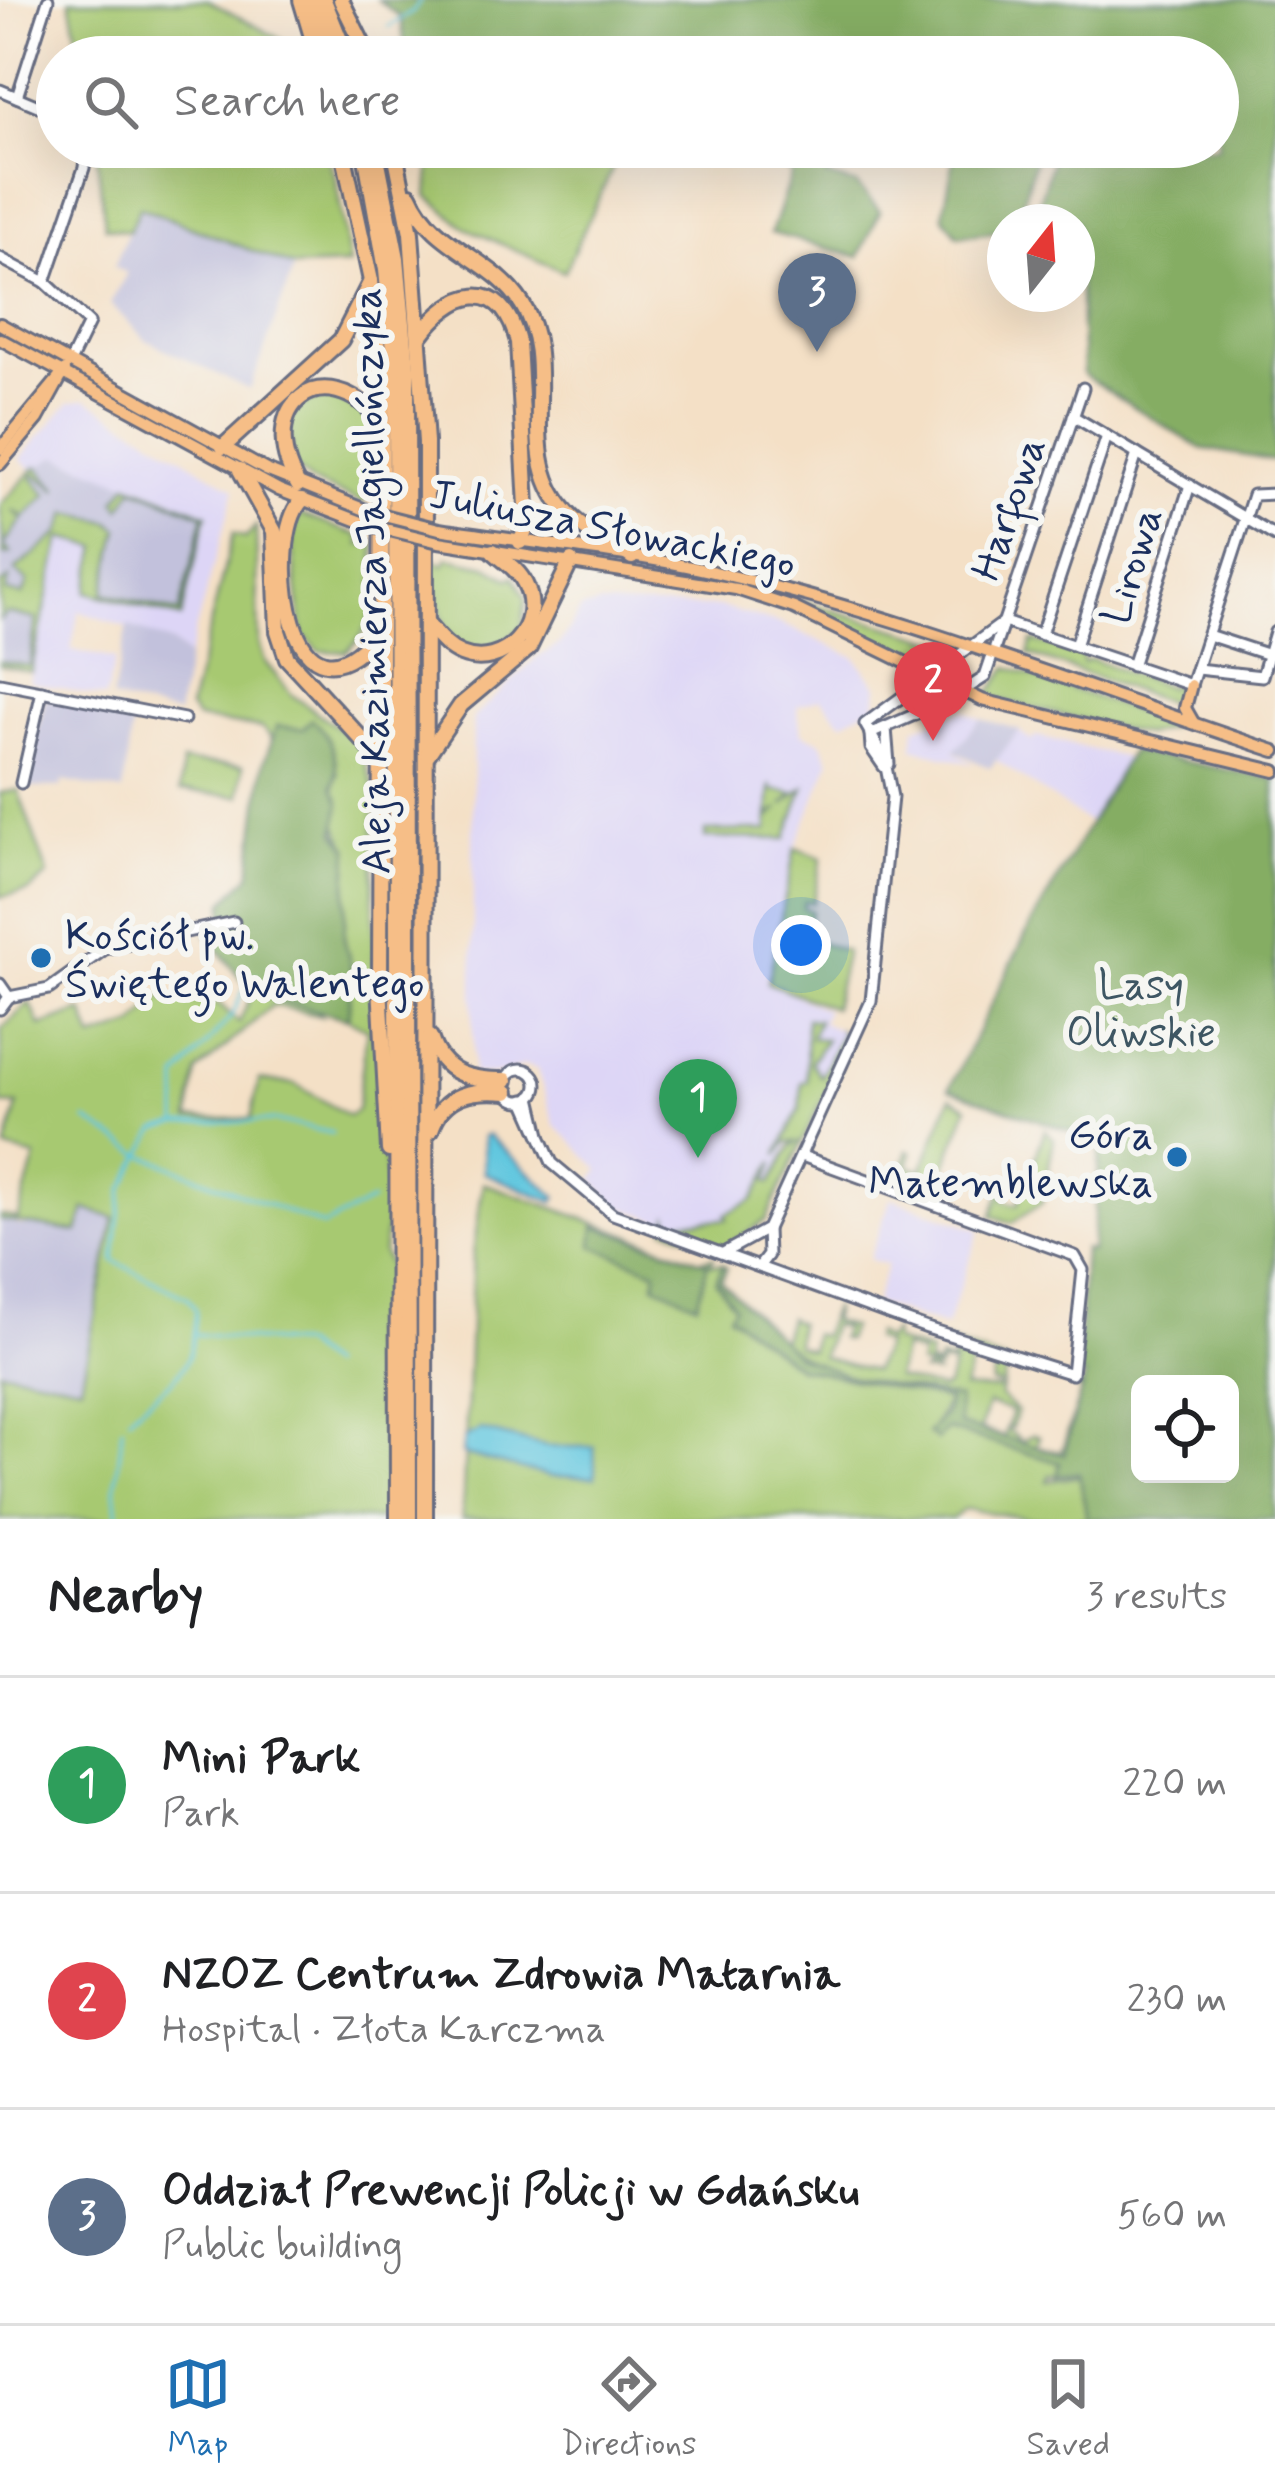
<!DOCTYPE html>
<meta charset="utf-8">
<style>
:root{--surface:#fff;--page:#f6f6f6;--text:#202124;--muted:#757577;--line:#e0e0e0;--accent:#1f6fb2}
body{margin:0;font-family:Mynerve,sans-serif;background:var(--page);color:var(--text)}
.controls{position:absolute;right:36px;bottom:36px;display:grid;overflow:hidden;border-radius:18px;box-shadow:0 12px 48px #0002}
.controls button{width:108px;height:108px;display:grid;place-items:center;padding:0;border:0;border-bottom:3px solid var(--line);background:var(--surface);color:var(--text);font:60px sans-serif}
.compass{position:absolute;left:987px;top:204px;width:108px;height:108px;border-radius:50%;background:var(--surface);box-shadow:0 12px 48px #0002;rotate:17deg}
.you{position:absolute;left:801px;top:945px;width:42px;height:42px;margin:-30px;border:9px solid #fff;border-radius:50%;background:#1a73e8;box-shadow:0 0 0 18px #1a73e833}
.badge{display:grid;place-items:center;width:78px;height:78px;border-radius:50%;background:var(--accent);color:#fff;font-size:39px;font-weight:700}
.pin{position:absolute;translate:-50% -99px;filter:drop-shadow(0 3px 6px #0008)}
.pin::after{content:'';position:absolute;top:63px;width:42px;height:36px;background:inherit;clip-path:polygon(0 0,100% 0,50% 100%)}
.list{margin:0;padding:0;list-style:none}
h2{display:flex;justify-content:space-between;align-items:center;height:156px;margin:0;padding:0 48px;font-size:51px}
h2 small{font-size:39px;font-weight:400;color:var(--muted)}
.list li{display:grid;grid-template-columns:78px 1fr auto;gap:36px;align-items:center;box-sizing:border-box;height:216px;padding:0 48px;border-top:3px solid var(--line)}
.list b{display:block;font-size:45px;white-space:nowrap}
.list p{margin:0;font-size:39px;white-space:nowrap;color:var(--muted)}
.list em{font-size:39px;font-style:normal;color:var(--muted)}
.icon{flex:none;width:66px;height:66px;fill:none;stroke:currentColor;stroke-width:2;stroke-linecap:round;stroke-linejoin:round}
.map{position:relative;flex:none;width:1275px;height:1519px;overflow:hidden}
.search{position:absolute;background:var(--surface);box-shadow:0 12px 48px #0002;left:36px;right:36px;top:36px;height:132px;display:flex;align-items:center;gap:30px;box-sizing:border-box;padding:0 42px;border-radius:66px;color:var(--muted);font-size:45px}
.sheet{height:804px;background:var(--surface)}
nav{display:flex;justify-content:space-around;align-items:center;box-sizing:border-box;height:168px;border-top:3px solid var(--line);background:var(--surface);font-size:33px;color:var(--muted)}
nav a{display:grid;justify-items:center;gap:6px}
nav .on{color:var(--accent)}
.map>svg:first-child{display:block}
.built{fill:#ddd5f6}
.industrial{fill:#c2c1dc}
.green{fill:#a7c971;stroke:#617c68;stroke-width:3}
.forest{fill:#85ad63;stroke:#506e60;stroke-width:3;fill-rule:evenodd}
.water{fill:#62c7df;stroke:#3e7b9e;stroke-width:3}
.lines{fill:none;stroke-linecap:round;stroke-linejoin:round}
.stream{stroke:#62c7df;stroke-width:3}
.minor-casing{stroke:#676d82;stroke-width:15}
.major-casing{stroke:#676d82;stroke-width:16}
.highway-casing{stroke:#676d82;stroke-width:20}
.minor{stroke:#fff;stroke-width:9}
.major{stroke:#f6be87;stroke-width:10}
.highway{stroke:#f6be87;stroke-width:14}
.major-bridge-casing{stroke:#676d82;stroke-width:16;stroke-linecap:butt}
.major-bridge{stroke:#f6be87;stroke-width:10}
.poi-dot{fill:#1f6fb2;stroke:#f6f6f2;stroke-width:4.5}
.labels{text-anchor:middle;stroke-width:12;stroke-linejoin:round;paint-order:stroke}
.street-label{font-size:42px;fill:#1b2f5e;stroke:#f6f6f2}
.poi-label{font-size:42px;fill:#1b2f5e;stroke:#f6f6f2;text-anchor:start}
.park-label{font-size:42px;fill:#3e5663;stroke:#f6f6f2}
</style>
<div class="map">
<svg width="1275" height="1519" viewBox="0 0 1275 1519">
<rect width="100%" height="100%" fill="#f6f6f2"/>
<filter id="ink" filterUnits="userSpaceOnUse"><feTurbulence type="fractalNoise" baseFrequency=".00833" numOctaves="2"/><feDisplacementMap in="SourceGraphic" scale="24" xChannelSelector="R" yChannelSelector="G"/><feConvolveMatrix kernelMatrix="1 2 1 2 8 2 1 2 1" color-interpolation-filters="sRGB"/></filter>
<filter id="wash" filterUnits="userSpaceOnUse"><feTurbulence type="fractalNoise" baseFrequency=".004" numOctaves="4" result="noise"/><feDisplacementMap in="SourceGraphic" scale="48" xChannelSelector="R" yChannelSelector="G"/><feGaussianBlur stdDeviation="2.7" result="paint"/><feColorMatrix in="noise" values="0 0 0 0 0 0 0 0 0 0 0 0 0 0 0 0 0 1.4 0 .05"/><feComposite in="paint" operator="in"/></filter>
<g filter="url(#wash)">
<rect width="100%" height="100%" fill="#f4e0c6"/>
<g class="built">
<polygon points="86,399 235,489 188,657 172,643 79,611 71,650 116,659 105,698 29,682 61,538 98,547 87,591 181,617 57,457 32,469 20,459 69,403"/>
<polygon points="599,605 720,607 782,624 855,657 878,687 875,705 842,722 821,698 797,706 801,733 821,741 830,761 793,854 768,983 826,1010 822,1022 843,1031 762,1201 716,1238 617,1206 592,1180 600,1170 555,1125 537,1069 523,1065 504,1074 473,1074 473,718 536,658 560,644 581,609"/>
<polygon points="963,710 981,719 954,752 975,765 913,748 915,728"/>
<polygon points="1019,731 1031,741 1037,736 1127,758 1089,823 996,760"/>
<polygon points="891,1198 980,1230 946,1327 874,1303 887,1265 869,1259"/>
</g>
<g class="industrial">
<polygon points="139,207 294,267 250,390 146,340 110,304 127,273 114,266"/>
<polygon points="57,456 207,514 181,618 87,592 98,547 61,538 31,672 0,665 0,505 32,469"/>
<polygon points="128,626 172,643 188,657 177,715 112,699"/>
<polygon points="45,698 133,715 123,792 63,781 61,787 24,788"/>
<polygon points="981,719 1020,730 990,768 954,751"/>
<polygon points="85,1209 115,1217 81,1385 0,1370 0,1220 21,1226 82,1225"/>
</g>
<g class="green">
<polygon points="70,0 207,0 284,41 288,57 81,57"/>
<polygon points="96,147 324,147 336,179 349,265 294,267 140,207 129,231 105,227"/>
<polygon points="432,147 578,147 619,155 564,272 466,228 428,196"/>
<path d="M329,394c50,7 47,53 47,93l-13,16 -52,-21 -18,-16 -5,-46 12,-15z"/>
<polygon points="37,466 58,490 35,474 32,477 47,495 25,517 12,510 23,519 4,545 11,554 4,555 0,505"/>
<polygon points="128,484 207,514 181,618 87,592 98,547 61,538 31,672 0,665 0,661 30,666 36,619 7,613 0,620 0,585 9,579 6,592 23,595 28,582 15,570 60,533 68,513 111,522 119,529 104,593 179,613 204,515 134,488 121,508 116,501"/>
<path d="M299,514l61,22v9l16,-1c-5,42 7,79 -30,108l-27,-1 -17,-17 -10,-96z"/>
<path d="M256,526l3,117 6,19 27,33 65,46 17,46v196l14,229 -5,40 6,15 -3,252h-386v-149l81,15 34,-167 -30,-9 -7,23 -78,-12v-5l18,4 18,-62 -30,-8 12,-44 -18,-1 2,-75 28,-27 10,24 43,-15 10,28 42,-14 24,-28 61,7 19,19 13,-30 62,16 7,7 -48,-11 -76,67 -8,47h62l8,-39 36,4 54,32 8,-6 10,-81 -19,-10 4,-48 -8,-33 5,-90c-14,-18 -19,-52 -11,-74l-6,-16 -29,-29 -32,19 -1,-12 -8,-8 -65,-9 -8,-10 44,-175 13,4z"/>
<path d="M432,558l12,7 4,-7 39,8 23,13 4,-3 12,22 -4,30c-74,63 -85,-14 -90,-70z"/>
<polygon points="781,595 955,646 931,668"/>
<polygon points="1032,641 1081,652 1083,663 1090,659 1169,687 1171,683 1182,686 1178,698 1169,703 1028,654"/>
<polygon points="1008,667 1161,720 1169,728 1145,735 987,697"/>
<polygon points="182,762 243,766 240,796 180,791"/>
<polygon points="771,784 771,790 794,793 783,805 804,788 786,839 705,838 705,831 768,830 768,819 779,809 769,815"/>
<polygon points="18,790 48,875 29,891 0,897 0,793"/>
<polygon points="795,848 822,858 813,903 805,901 803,908 811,911 806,937 846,951 833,1008 768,983"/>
<polygon points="806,1019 818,1020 811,1038 826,1039 811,1062 821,1077 842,1032 838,1028 849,1042 766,1220 724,1248 665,1228 669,1216 671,1222 727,1219 726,1214 753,1200 774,1162 767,1181 771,1183 791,1146 798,1142 787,1142 777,1156 800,1108 802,1082 807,1081"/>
<polygon points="951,1097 968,1107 941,1178 923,1190 898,1180 908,1150 912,1152 908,1166 922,1170"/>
<polygon points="1045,1130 1054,1139 1042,1203 1012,1223 992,1216 1003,1184 1008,1186 1003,1200 1018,1205"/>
<polygon points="483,1183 700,1260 714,1257 710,1264 723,1264 716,1281 734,1306 730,1315 797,1367 948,1400 929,1434 945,1429 1061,1463 1057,1476 1050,1475 1048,1481 1080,1476 1087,1519 1031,1519 965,1509 952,1519 462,1519 473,1255"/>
<path d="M834,1305l-2,16 19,6 -5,13 -6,-2 3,-10 -11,-3 -10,32 51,14 12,-27 -12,-5 2,-6 11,7 7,-9 1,11 27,7 -1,5 -17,-6 -7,30 45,11 6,-2 6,-22 -12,-3 -2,7h-7l4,5 -13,-2 7,-4 -11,-3 3,-15 8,3 -2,11 8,3 4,-8 14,3 -2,-16 -7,-5 62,21 -4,24 -12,-3 5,-16 -24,-7 -8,29h38l-2,7 17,15 -5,17 -5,-1 5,-16 -24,-7 -8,25 24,8 2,-8 16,12 11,-6 6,2 -3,9 25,6 20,-61 -12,-8 15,5 -20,68 -105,-31 -2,-27c-58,-11 -131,-17 -176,-57l7,-23 10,5 -2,22 15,5 2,-16 9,2z"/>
</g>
<g class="forest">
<polygon points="378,0 1275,0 1275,461 1200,448 1083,375 1077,222 1033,222 1052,160 1035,158 1017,222 1005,222 1005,231 958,236 943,216 956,147 1218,147 1218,57 406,57 401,18"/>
<polygon points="747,147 850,147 826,176 857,185 880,211 859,257 771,233 792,172 746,157"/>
<path d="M312,719c19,17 30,43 21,68l7,15 -4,30 13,16 -5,90 8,33 -4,48 -96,-26 -45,-58 16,-6 1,-27 26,-27 14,-113 13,-36 26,3z"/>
<path d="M1131,751l144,28v740h-188l-8,-46 -22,3 3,-13 -114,-34 -9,11 -9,-7 17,-20 3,-13 -150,-33 -69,-52 5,-9 -18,-25 7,-17 4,4 -6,13 77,75 56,22 104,20 1,27 105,30 21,-79 -8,-2 7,-125 7,2 10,-109 -152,-53 78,-157zM1140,1384h90v90h-90z"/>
<polygon points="595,1226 708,1263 697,1304 655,1284 656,1271 593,1246"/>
</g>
<g class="water">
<polygon points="488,1135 557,1197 554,1202 484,1173 483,1136"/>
<polygon points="481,1430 548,1447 594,1447 595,1477 549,1476 462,1454 464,1438"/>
</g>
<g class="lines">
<g class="stream">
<polyline points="388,27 413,12 421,0"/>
<polyline points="249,983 256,976"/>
<polyline points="86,1120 140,1154 323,1226 372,1201"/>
<polyline points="179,1124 276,1121 332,1133"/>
<polyline points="195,1334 302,1345 328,1366"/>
<path d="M129,1417c46,-43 63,-36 67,-107l-8,-12 -74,-37 9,-72 33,-59 22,-6v-46l55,-64 11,-25"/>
<polyline points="118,1519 115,1490 123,1426"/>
</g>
</g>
</g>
<g filter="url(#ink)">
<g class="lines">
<defs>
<g id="minor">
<polyline points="0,90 57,114"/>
<polyline points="17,97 48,0"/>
<polyline points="0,258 45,282 89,323 70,362"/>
<polyline points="45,282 84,168 86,147"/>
<polyline points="1073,416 1275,536"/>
<polyline points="1004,622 1191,685 1253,495 1275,494"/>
<polyline points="1041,634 1107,436"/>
<polyline points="1208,635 1269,655"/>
<polyline points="1075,646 1137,454"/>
<polyline points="1132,666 1190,485"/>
<polyline points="1197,669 1262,676 1275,632"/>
<polyline points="0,683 184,719"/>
<polyline points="886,728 889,764"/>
<polyline points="870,734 951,699 985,677 1083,388"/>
<polyline points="870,734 871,748 884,767"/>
<polyline points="21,783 42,691"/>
<polyline points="0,984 9,997 0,1009"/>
<polyline points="9,997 49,989 105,949 234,922"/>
<circle cx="521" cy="1085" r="16"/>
<polyline points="531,1097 540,1135"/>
<polyline points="524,1100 552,1163 613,1214 927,1328 1072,1374 1083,1270 1075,1256 802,1156"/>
<polyline points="725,1252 767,1229 871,1001 892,797 884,757 865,724 1004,622"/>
<polyline points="761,1264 768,1255 767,1229"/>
</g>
<g id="major">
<polyline points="0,324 266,470 368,511"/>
<polyline points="0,339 279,490 369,525"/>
<polyline points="0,449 63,373"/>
<polyline points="0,464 38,419 65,370"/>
<path d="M439,529c90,14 182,22 271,42 193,44 378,118 565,180"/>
<polyline points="439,542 736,589 794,608 982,700 1275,771"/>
<polyline points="946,661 951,687"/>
<polyline points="909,666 915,691"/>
<polyline points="1191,685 1185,708 1193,722"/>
</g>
<g id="highway">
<polyline points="301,0 318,57"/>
<polyline points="311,0 334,57"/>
<polyline points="324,0 347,57"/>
<polyline points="341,0 369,57"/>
<polyline points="342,147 371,281 382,390 380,985 389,1150"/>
<polyline points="364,147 386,270 396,370 398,1519"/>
<polyline points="375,147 397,258 407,368 409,1519"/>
<polyline points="394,147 411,233 426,442 425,1519"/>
<path d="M410,195c23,54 82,62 112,109 39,61 -8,146 42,205 18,23 45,31 68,48"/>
<path d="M420,336c33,-45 80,-62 98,6l10,183 -8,17"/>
<polyline points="223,447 341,340 371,281"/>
<polyline points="240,470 274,531 278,631 287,658 381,760"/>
<path d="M298,485c-45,-80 25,-133 84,-63"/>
<path d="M302,500c-38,41 -13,243 79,129"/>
<path d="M426,623c11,12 20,25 35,31 42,17 85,-29 64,-70 -6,-14 -21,-23 -32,-33"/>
<polyline points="428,754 461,705 529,648 571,561"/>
<path d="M430,1037c12,38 40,43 76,43"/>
<path d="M431,1130c12,-37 41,-41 76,-38"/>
</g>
</defs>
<use href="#minor" class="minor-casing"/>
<use href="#major" class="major-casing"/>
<use href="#highway" class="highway-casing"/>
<use href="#minor" class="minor"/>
<use href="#major" class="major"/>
<use href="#highway" class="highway"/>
<defs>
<g id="major-bridge">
<polyline points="368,511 439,529"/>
<polyline points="369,525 439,542"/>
</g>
</defs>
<use href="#major-bridge" class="major-bridge-casing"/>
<use href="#major-bridge" class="major-bridge"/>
</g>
</g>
<g class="poi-dot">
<circle cx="41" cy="958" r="12"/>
<circle cx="1177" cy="1157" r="12"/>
</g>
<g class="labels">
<g class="street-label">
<text transform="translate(1007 508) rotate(-71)" y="15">Harfowa</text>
<text transform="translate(613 527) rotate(11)" y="15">Juliusza Słowackiego</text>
<text transform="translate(1130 565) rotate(-73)" y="15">Lirowa</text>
<text transform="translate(370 581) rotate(-91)" y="15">Aleja Kazimierza Jagiellończyka</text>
</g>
<g class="poi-label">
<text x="65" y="949">Kościół pw.<tspan x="65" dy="48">Świętego Walentego</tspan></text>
<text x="1153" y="1148" text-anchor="end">Góra<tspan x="1153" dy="48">Matemblewska</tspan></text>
</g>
<g class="park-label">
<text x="1141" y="998">Lasy<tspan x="1141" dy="48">Oliwskie</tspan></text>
</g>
</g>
</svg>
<div class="controls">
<button><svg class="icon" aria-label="locate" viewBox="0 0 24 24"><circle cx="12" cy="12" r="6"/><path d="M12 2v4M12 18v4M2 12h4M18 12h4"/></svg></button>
</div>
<svg class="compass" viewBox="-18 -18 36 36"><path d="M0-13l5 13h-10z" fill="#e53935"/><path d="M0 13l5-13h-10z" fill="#757577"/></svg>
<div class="you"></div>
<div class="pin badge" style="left:698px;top:1158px;background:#2e9e5b">1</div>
<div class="pin badge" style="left:933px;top:741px;background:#e0444e">2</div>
<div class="pin badge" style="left:817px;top:352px;background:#5c6f8a">3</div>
<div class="search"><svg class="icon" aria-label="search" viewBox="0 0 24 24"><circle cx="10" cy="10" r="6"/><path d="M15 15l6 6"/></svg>Search here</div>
</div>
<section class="sheet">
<h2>Nearby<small>3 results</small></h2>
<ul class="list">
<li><span class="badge" style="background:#2e9e5b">1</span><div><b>Mini Park</b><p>Park</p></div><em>220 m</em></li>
<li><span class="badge" style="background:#e0444e">2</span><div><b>NZOZ Centrum Zdrowia Matarnia</b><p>Hospital · Złota Karczma</p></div><em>230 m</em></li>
<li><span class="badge" style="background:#5c6f8a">3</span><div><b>Oddział Prewencji Policji w Gdańsku</b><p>Public building</p></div><em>560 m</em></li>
</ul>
</section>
<nav>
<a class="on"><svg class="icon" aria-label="map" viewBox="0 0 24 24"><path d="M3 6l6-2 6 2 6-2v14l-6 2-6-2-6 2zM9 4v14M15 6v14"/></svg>Map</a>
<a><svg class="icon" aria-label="directions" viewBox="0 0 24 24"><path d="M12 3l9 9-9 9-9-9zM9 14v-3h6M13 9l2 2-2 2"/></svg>Directions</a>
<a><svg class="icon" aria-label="saved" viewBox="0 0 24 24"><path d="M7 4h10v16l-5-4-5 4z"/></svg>Saved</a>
</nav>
